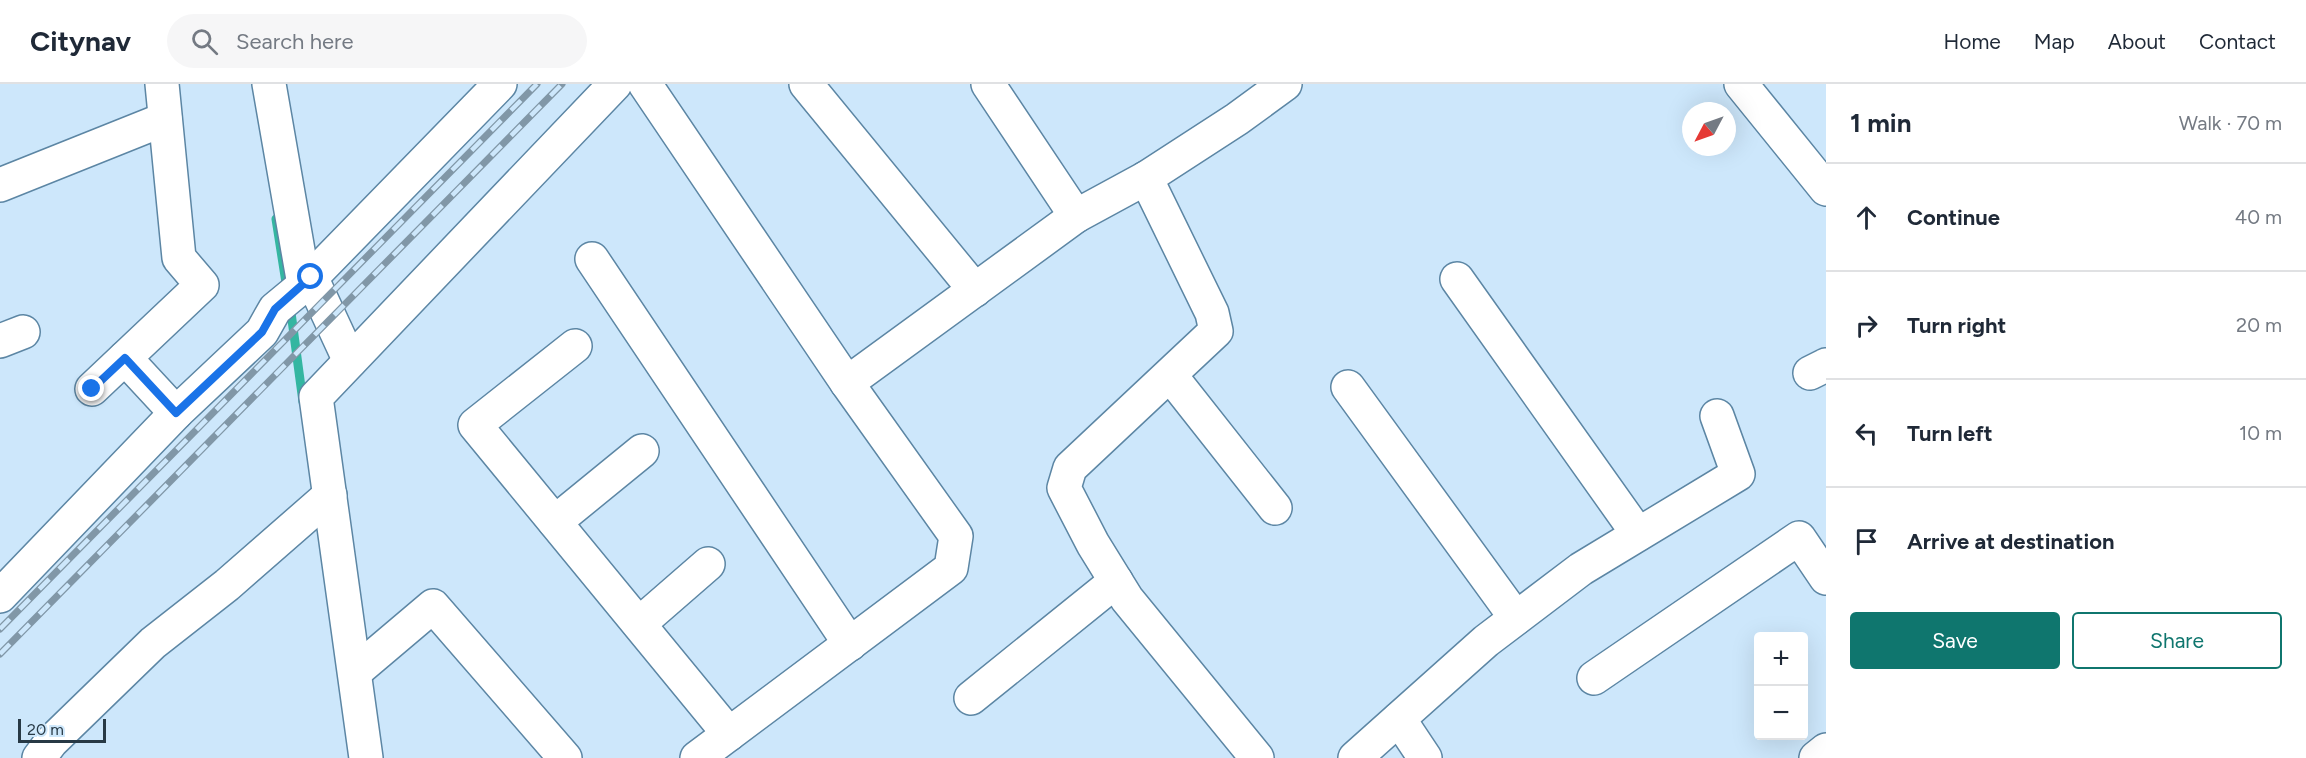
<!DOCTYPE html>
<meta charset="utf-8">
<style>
:root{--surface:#fff;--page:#f6f6f7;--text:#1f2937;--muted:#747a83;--line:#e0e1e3;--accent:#0f766e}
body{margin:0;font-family:Figtree,sans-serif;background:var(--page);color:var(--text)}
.controls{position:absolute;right:18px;bottom:18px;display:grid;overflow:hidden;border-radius:6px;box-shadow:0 6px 24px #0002}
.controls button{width:54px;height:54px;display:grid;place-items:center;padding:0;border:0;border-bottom:2px solid var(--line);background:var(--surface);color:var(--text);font:30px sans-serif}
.compass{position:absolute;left:1682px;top:18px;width:54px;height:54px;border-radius:50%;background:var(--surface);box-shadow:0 6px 24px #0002;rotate:229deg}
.scale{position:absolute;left:18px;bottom:15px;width:88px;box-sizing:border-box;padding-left:6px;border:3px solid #273945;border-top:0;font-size:16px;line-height:21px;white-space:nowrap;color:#273945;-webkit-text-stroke:4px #cde7fb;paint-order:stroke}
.stop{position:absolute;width:18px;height:18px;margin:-14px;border:4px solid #1a73e8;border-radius:50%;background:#fff}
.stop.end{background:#1a73e8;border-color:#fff;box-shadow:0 2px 6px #0008}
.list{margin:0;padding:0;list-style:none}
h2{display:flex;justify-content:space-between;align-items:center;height:78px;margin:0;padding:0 24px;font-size:26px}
h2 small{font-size:20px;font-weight:400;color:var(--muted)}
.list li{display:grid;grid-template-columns:39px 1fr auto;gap:18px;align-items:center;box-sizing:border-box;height:108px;padding:0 24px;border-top:2px solid var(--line)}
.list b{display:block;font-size:22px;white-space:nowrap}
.list em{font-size:20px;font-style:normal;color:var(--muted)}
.actions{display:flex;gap:12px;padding:18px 24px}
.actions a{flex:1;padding:14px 0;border:2px solid var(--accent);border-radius:6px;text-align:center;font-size:21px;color:var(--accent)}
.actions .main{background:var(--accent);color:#fff}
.icon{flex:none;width:33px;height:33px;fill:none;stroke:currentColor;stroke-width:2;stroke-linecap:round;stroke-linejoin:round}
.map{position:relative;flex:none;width:1826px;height:674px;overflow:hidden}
header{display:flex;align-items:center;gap:36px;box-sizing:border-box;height:84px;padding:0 30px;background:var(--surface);border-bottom:2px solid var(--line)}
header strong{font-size:28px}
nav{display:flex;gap:33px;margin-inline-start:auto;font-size:21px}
.search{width:420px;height:54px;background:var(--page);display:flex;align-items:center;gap:15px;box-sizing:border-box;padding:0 21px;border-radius:33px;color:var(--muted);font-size:22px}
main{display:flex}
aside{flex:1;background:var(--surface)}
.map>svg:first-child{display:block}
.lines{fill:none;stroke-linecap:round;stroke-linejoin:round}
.stream{stroke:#34b6a1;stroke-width:9}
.minor-casing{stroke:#5c86a4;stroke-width:36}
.minor{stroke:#fff;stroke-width:33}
.rail-casing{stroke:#8197a7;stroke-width:7}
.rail{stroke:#cde7fb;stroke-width:4.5;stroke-dasharray:14;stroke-linecap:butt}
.route{stroke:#1a73e8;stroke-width:8}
</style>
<header>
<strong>Citynav</strong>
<div class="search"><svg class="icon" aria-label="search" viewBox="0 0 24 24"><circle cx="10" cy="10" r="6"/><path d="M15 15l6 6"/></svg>Search here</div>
<nav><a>Home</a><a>Map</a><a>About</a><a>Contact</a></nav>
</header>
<main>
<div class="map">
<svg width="1826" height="674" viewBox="0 0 1826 674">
<rect width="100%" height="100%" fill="#cde7fb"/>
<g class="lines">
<g class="stream">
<polyline points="276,135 287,205"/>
<polyline points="290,221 303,318"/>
</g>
<defs>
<g id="minor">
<polyline points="269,0 304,201"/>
<polyline points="645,0 847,299 956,452 951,484 697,674"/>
<polyline points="806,0 975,206"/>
<polyline points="988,0 1076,132"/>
<polyline points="1741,0 1826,105"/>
<polyline points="1146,94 1212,229 1216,247 1070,384 1064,404 1093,460 1127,515 1257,674"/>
<polyline points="0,101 165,35"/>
<polyline points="592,175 850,560"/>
<polyline points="311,193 350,277"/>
<polyline points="1457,195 1638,450"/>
<polyline points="0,257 23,248"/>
<polyline points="575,262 475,341 729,650"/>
<polyline points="125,274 176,329"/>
<polyline points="1810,289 1826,281"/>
<polyline points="1170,291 1275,424"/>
<polyline points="847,299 1076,132 1146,94 1237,35 1285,0"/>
<polyline points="1348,303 1516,534"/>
<polyline points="92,305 202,201 179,174 162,0"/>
<polyline points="555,438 642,367"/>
<polyline points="0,512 176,329 262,248 275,225 304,201 500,0"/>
<polyline points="639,540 708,480"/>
<polyline points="355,588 433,522 565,674"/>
<polyline points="1594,594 1799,454 1826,494"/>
<polyline points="971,614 1116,497"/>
<polyline points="1399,635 1425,674"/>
<polyline points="39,674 51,658 153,559 227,501 330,411"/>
<polyline points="366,674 316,313 615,0"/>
<polyline points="1355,674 1486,557 1581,485 1738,390 1717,332"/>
<polyline points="1816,674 1826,666"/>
</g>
</defs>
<use href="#minor" class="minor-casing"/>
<use href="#minor" class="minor"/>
<defs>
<g id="rail">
<polyline points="0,545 537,0"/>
<polyline points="0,570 562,0"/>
</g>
</defs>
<use href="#rail" class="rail-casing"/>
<use href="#rail" class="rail"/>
</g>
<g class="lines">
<polyline class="route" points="92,305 125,274 176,329 262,248 275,225 311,193"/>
</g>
</svg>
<div class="controls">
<button>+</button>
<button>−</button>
</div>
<svg class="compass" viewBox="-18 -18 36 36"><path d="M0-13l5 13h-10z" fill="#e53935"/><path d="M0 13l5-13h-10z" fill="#747a83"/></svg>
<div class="scale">20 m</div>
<div class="stop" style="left:311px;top:193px"></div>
<div class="stop end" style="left:92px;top:305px"></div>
</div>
<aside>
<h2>1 min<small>Walk · 70 m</small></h2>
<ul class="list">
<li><svg class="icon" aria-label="ahead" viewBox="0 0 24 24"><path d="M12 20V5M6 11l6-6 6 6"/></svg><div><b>Continue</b></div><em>40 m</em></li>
<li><svg class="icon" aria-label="right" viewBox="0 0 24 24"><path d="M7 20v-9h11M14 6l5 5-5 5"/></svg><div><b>Turn right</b></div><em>20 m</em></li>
<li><svg class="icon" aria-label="left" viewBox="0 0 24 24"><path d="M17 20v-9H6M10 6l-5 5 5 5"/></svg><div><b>Turn left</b></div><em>10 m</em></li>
<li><svg class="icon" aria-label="arrive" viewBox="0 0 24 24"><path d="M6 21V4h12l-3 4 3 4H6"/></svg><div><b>Arrive at destination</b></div></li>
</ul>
<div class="actions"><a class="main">Save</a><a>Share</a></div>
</aside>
</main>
